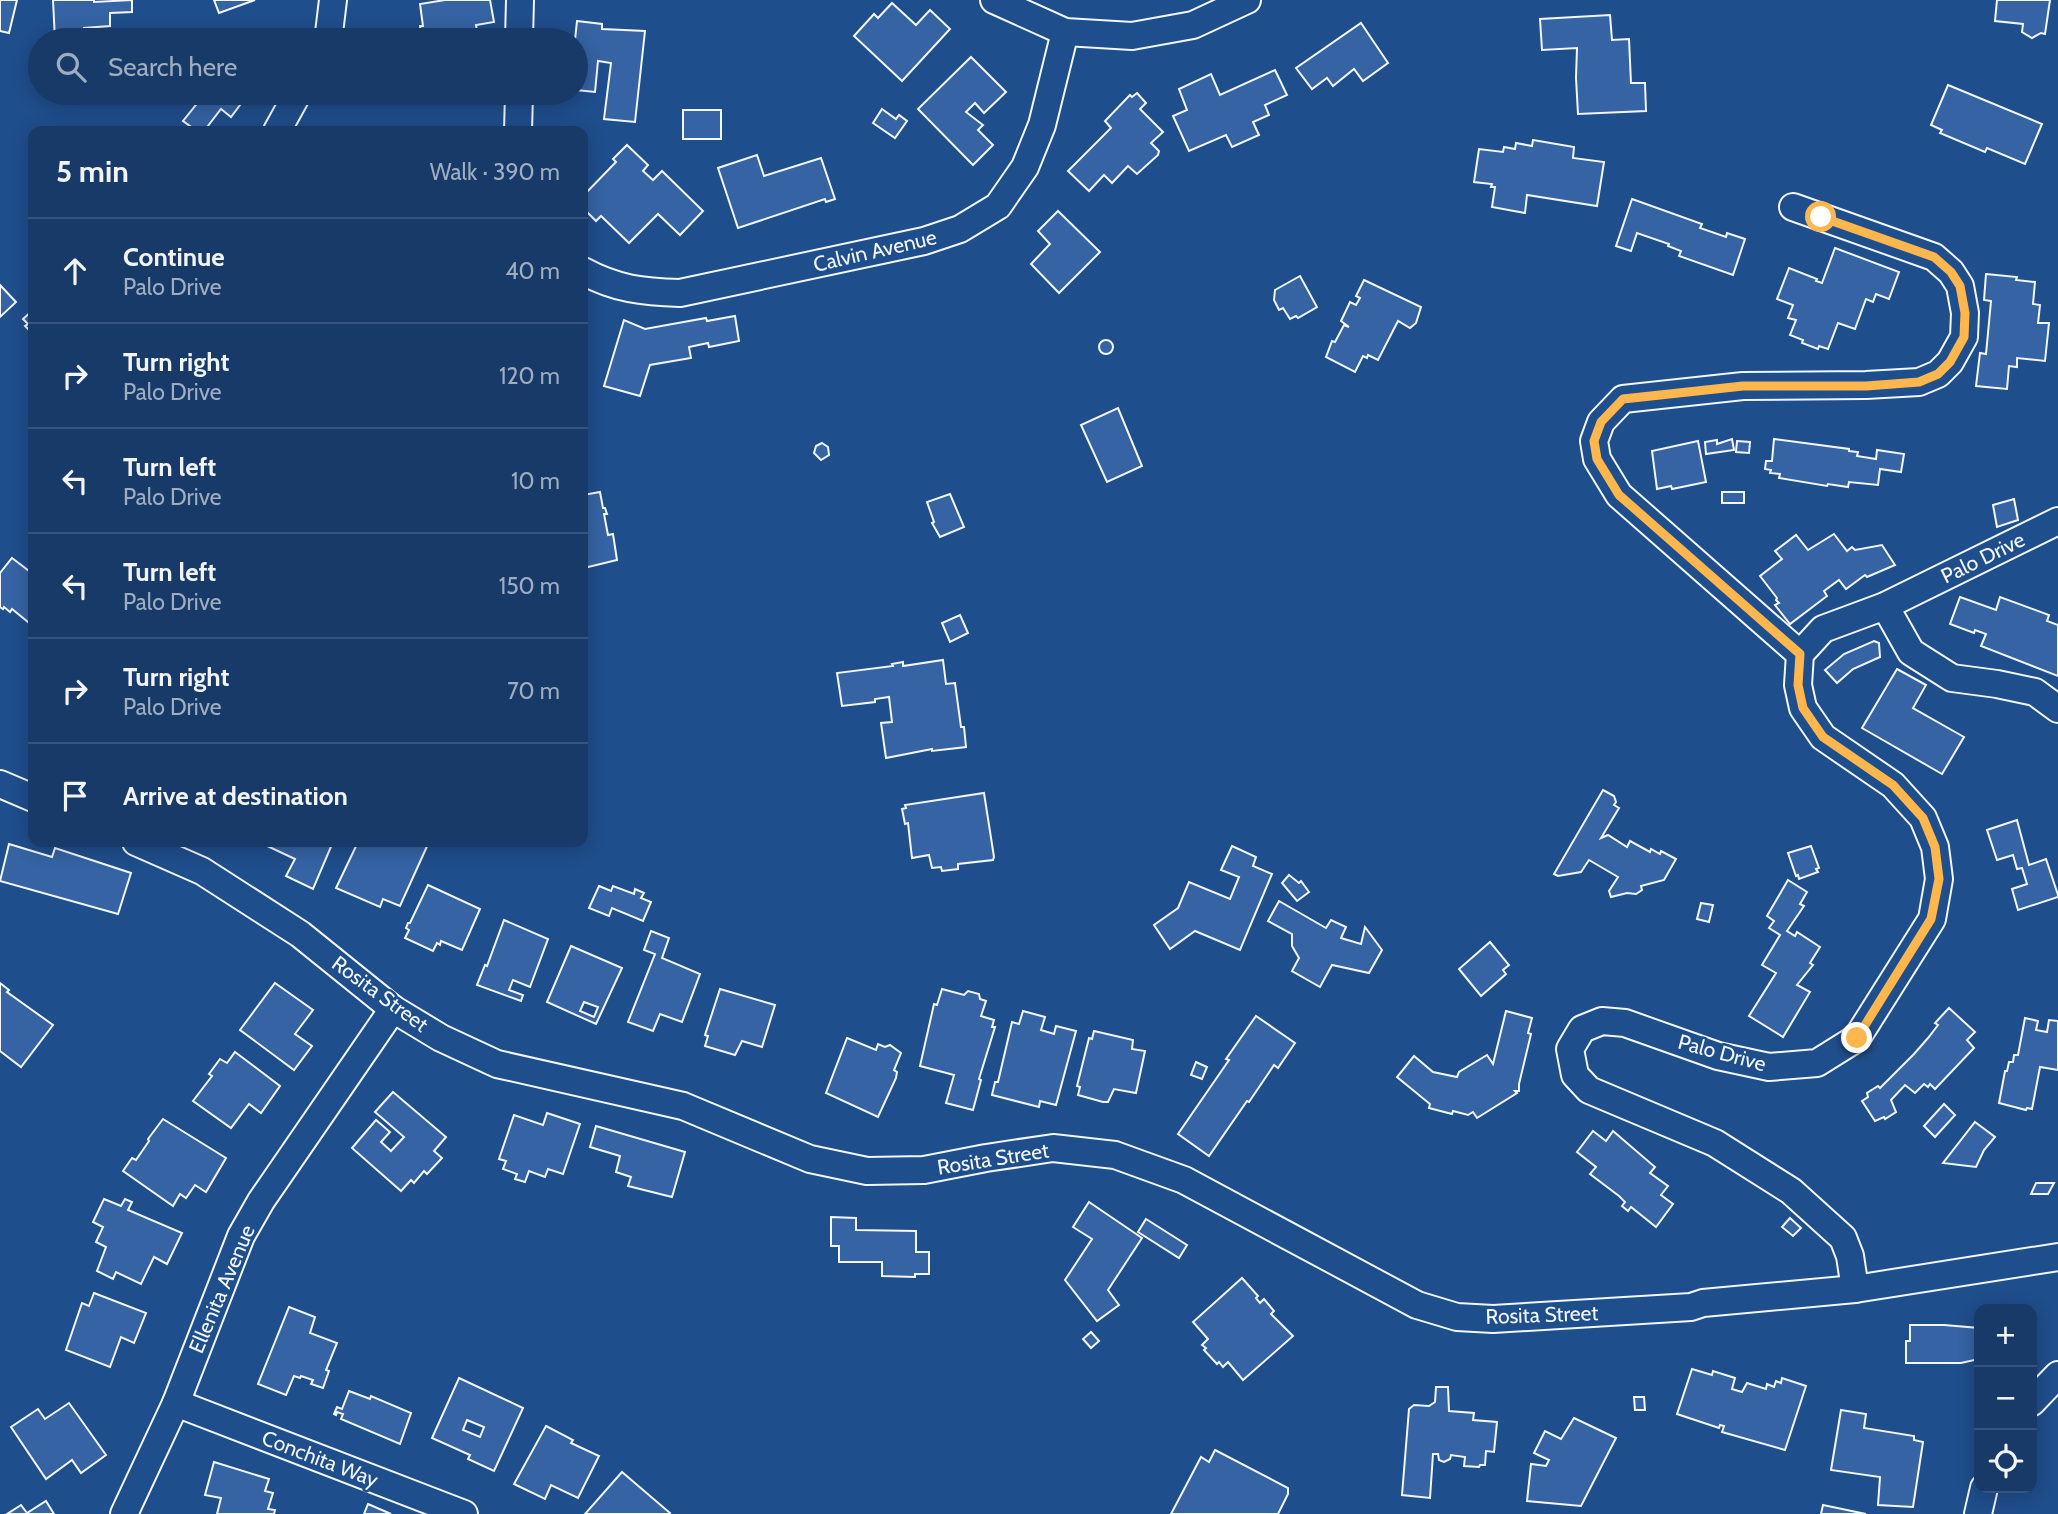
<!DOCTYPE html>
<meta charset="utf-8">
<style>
:root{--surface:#173a69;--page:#20416f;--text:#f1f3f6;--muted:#9eadc0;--line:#36547d}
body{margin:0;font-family:Cabin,sans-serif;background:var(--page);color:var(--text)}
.controls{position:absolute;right:21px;bottom:21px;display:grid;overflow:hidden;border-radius:14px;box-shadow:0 4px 18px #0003}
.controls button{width:63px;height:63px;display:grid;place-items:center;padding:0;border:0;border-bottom:2px solid var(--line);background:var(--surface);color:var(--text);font:35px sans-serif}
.stop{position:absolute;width:21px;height:21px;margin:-16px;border:5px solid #ffb74d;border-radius:50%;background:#fff}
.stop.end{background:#ffb74d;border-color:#fff;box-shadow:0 2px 7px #0008}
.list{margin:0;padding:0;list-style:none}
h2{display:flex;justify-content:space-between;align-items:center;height:91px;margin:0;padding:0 28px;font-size:30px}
h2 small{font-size:23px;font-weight:400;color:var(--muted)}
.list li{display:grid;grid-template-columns:46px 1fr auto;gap:21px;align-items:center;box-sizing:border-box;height:105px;padding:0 28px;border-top:2px solid var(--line)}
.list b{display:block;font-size:26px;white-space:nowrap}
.list p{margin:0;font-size:23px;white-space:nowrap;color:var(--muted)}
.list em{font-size:23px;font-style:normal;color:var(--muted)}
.icon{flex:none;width:38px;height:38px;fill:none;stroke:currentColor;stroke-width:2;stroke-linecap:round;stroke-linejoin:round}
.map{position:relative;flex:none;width:2058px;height:1514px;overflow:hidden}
.search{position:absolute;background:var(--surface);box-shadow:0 4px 18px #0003;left:28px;top:28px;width:560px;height:77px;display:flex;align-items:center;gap:18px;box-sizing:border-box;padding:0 24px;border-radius:38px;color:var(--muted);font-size:26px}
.panel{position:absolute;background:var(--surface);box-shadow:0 4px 18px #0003;left:28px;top:126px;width:560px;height:721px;border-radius:14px}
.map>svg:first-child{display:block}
.building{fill:#3563a3;stroke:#f2f6ff;stroke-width:2;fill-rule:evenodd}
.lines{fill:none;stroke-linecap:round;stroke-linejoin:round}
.minor-casing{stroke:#f2f6ff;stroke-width:30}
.minor{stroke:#1f4e8c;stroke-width:26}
.route{stroke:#ffb74d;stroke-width:9}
.labels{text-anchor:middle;stroke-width:5;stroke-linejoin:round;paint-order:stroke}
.street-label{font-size:21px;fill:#f2f6ff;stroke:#1f4e8c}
</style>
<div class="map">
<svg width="2058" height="1514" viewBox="0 0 2058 1514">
<rect width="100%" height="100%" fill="#1f4e8c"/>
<g class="building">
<polygon points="0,0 17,0 9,33 0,31"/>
<polygon points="53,0 94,0 94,2 132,0 132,12 110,13 110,26 84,28 84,39 55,40"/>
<polygon points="214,0 255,0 219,13"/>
<polygon points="445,0 490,0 494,22 476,25 477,31 484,30 486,40 422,40 420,26 423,26 420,4"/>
<polygon points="1997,0 2050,0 2045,34 2041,33 2032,38 2022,32 2023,24 1995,21"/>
<polygon points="892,3 916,25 930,10 950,29 902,81 854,36 874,14 878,18"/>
<polygon points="1610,15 1612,40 1629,39 1631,83 1645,83 1646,111 1578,114 1576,78 1577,48 1542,50 1540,19"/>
<polygon points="577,21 602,24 602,29 645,31 635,122 604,119 611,63 598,61 595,92 576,90 575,40"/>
<polygon points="1361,23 1388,63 1363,81 1354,69 1333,86 1327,78 1312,89 1296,68"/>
<polygon points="971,57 1006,92 984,113 975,103 966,112 983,125 978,130 993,145 973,165 918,109"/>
<polygon points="1275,70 1287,95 1265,105 1269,115 1253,122 1259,135 1232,147 1226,135 1189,151 1173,116 1187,110 1179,89 1211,74 1220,95"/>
<polygon points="1948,85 2042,124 2025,164 1987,148 1985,152 1940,133 1942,130 1931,125"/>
<polygon points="200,93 249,93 231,117 221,109 204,131 197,131 183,121 203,96"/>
<polygon points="1137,93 1146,103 1140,109 1163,132 1151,143 1159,151 1158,155 1137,174 1128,166 1112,183 1104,175 1089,191 1068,171 1111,128 1105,121 1130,95 1132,97"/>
<polygon points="882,109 896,119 899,115 907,121 895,138 873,123"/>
<rect x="683" y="110" width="38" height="29"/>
<polygon points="1533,140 1574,147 1573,158 1604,162 1597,206 1527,195 1525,213 1492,207 1495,187 1491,187 1492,184 1474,182 1479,149 1503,152 1504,147 1515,149 1516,143 1532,146"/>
<polygon points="627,145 648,165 643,171 653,180 662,171 703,211 680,235 658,214 629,243 601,216 596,221 583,208 583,196 616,162 613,159"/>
<polygon points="757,155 764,176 821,158 835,199 826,202 825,199 738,228 718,168"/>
<polygon points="1632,199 1702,224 1700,228 1726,237 1727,233 1745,239 1733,275 1679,256 1681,251 1668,246 1669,244 1637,233 1631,251 1616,246"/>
<polygon points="1058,211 1100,252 1059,293 1031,264 1050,244 1038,231"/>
<polygon points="1835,248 1899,272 1889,299 1876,294 1873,302 1866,299 1855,329 1838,323 1828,349 1819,346 1818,349 1802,343 1803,340 1790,335 1796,320 1788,318 1793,305 1777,299 1789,268 1817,279 1816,281 1822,283"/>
<polygon points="1986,274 2017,277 2016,280 2035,282 2033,304 2040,305 2038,323 2049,323 2045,361 2017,358 2017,367 2009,366 2007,389 1976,386 1980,353 1986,354 1991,301 1984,300"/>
<polygon points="1300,276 1317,307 1298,318 1296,316 1290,319 1283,308 1279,310 1274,300 1275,290"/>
<polygon points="1364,280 1421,307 1416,323 1410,328 1398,321 1378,360 1368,355 1367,358 1363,356 1355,372 1326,357 1332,341 1335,342 1344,325 1349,327 1341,321 1350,302 1356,305 1360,298 1356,296"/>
<polygon points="0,285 16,302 0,317"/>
<polygon points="33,310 33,334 25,326 28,324 23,319"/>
<polygon points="735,316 739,341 709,347 708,343 689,347 691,358 650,365 640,396 604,386 624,320 645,329 706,318 707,321"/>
<circle cx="1106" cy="347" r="7"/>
<polygon points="1118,408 1142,466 1107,482 1081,425"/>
<polygon points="1732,439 1734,450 1706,454 1705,442 1717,440 1717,444"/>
<polygon points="1774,439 1849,449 1849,451 1858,452 1857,456 1876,459 1877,450 1904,454 1901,472 1880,469 1878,485 1849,482 1848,487 1828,484 1827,486 1779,478 1780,474 1770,473 1771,470 1765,469 1766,461 1772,461"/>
<polygon points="1698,441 1706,482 1672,489 1671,486 1657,489 1652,451"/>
<polygon points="1737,441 1750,442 1749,453 1736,452"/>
<polygon points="822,443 828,447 829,455 821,460 814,453 816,446"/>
<polygon points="600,492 603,508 605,508 607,514 604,514 608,535 613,534 617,560 584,568 583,495"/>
<rect x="1722" y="492" width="22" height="11"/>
<polygon points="950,494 964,527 940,537 932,523 934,522 927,502"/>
<polygon points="2014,499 2018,520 1997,527 1993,505"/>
<polygon points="1834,534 1847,551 1852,547 1855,550 1882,545 1895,565 1867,577 1865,575 1846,589 1839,580 1824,591 1827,596 1790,624 1775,605 1779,603 1776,600 1777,598 1760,576 1782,559 1775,551 1796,535 1808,550"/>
<polygon points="12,558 33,574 33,619 28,622 12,609 10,612 4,607 3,609 0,607 0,573"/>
<polygon points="1960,597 1996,610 2000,597 2049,615 2047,621 2058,625 2058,676 1981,646 1986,634 1975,630 1974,633 1950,624"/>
<polygon points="960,615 968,633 950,642 942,623"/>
<polygon points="1874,641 1879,643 1880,657 1853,669 1837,683 1825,670 1844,654"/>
<polygon points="943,660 946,684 955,683 961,727 964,727 966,747 932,751 932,749 886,758 881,723 892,722 889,697 875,699 875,702 842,706 837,673 893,666 892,664 903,662 903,666"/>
<polygon points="1897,669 1926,685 1913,708 1964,737 1942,774 1862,728"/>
<polygon points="1603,790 1614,796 1616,802 1614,805 1619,808 1601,838 1608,835 1627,847 1630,841 1650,852 1651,849 1660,854 1661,851 1676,859 1664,880 1641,886 1642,890 1636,894 1627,893 1611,897 1609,891 1618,877 1589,860 1581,872 1558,876 1554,874"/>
<polygon points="984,793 994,857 993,860 958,864 958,869 942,871 941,867 932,868 929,855 912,858 908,823 905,824 902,809 906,808 905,805"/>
<polygon points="2017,820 2029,865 2046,859 2058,895 2058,897 2018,910 2012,889 2027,884 2022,868 2017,869 2013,855 1997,860 1987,830"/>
<polygon points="264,842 333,842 313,889 286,876 295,859 263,844"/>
<polygon points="358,842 429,842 400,906 383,899 380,907 336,888"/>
<polygon points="9,844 52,857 55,848 131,873 118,914 0,881"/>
<polygon points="1232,846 1256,857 1253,866 1272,874 1240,950 1195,931 1170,949 1154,925 1178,908 1189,882 1230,899 1239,877 1221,870"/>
<polygon points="1811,846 1819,868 1816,869 1818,872 1799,879 1798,875 1796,876 1788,853"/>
<polygon points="1289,875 1299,883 1301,881 1309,892 1297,901 1282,883"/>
<polygon points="1788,880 1807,892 1800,904 1804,906 1787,931 1795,936 1797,932 1820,947 1810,963 1813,965 1797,985 1810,992 1783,1037 1749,1016 1776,973 1762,965 1780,935 1769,928 1774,921 1767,916"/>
<polygon points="428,885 480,909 462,950 441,941 440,945 437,943 433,951 405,938 409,930 406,928 408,923 410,923"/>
<polygon points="599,886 611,891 613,886 634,894 635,889 644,893 641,898 651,902 643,921 612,908 609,916 589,908"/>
<polygon points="1279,901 1326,928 1331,920 1346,927 1341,938 1361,944 1365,927 1382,950 1369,973 1332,965 1320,987 1292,971 1299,958 1292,946 1292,934 1268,921"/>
<polygon points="1701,903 1713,905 1709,922 1697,919"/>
<polygon points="504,920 548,939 530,987 513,980 509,990 523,995 521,1001 477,985 485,965 487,966"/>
<polygon points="651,931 669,938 662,958 700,974 682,1022 660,1014 653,1031 628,1022 655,954 644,950"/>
<polygon points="1490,942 1509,965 1503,970 1506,974 1481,996 1459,969"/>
<path d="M571,946l51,22 -26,56 -49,-22zM584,1002l14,5 -4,10 -14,-6z"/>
<polygon points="0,983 9,990 7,992 53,1025 21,1067 0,1051"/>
<polygon points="275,983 313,1010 295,1034 312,1046 294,1070 240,1030"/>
<polygon points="720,989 775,1005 762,1047 742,1041 735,1055 705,1046 708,1036 705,1035"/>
<polygon points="942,989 964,995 968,991 979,994 980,999 986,1001 981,1016 994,1020 992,1027 995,1027 979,1079 981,1080 973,1110 946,1103 954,1075 920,1066 934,1004 937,1005"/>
<polygon points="1949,1008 1975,1032 1967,1040 1974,1048 1935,1089 1930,1084 1928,1087 1924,1084 1915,1093 1905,1085 1891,1100 1896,1112 1885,1119 1884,1117 1875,1121 1862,1101 1868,1097 1867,1093 1878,1086 1880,1088 1914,1054 1928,1038 1938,1025 1935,1023"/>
<polygon points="1023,1011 1045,1017 1041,1030 1054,1034 1056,1026 1076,1031 1056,1105 1040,1101 1039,1107 992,1095 995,1082 998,1082 1012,1022 1019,1024"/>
<polygon points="1506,1011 1532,1018 1528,1033 1531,1034 1519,1084 1519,1091 1515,1091 1517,1093 1477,1118 1473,1112 1468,1115 1453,1111 1452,1114 1429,1108 1430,1104 1397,1077 1414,1056 1433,1072 1457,1077 1459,1072 1487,1055 1493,1064"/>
<polygon points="1256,1016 1295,1043 1278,1068 1274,1065 1249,1102 1247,1101 1209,1156 1178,1134 1229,1060 1226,1059"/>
<polygon points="2025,1018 2038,1021 2036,1030 2047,1032 2049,1020 2058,1021 2058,1070 2040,1067 2032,1109 2027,1108 2026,1110 1999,1103 2005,1071 2007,1071 2009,1062 2013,1062 2014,1055 2018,1055"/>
<polygon points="1094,1031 1133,1040 1132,1049 1145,1051 1136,1093 1114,1089 1108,1102 1103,1102 1078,1095 1080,1087 1077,1086 1089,1038 1092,1039"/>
<polygon points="847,1038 876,1050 878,1044 885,1047 890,1045 901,1053 894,1070 897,1072 896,1078 878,1117 826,1093"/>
<polygon points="235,1052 280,1086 261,1113 249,1104 231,1128 193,1101 212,1076 209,1074 220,1059 227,1063"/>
<polygon points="1196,1062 1207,1067 1202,1079 1191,1075"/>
<polygon points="393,1092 446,1137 434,1151 442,1158 427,1174 424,1171 414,1183 411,1180 401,1191 352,1148 376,1120 390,1132 381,1142 391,1151 404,1137 375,1112"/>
<polygon points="1944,1104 1955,1115 1935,1137 1924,1126"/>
<polygon points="547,1113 580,1124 563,1174 548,1169 545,1177 529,1171 525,1182 515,1179 517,1174 503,1169 506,1161 499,1159 514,1115 543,1125"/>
<polygon points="163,1119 226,1158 206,1192 195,1185 186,1198 180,1194 173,1206 123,1171 132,1158 136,1160 149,1141 148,1139"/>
<polygon points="1975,1122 1995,1137 1984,1150 1976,1167 1943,1163"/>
<polygon points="596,1126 685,1152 672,1197 628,1186 631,1177 616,1172 620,1156 590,1147"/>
<polygon points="1593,1131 1606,1141 1613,1131 1655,1167 1650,1173 1668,1186 1661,1195 1673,1204 1656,1227 1631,1207 1628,1211 1622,1206 1625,1202 1619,1196 1590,1174 1596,1167 1577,1152"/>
<polygon points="2036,1183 2054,1183 2048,1194 2031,1194"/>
<polygon points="104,1199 121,1206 125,1199 132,1202 128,1210 182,1233 167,1264 154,1257 141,1284 116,1272 113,1279 97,1271 106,1247 96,1242 103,1227 93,1222"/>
<polygon points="1089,1202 1142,1238 1108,1290 1119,1305 1097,1321 1065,1280 1092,1239 1073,1227"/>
<polygon points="831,1217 856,1218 856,1230 916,1231 916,1252 929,1252 929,1274 915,1274 915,1277 882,1276 882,1262 839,1262 839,1246 831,1246"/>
<polygon points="1790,1218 1801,1228 1793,1236 1782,1227"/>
<polygon points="1146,1219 1187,1245 1179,1258 1138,1232"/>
<polygon points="1242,1278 1258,1296 1256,1298 1260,1303 1264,1299 1274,1311 1271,1314 1293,1336 1243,1380 1228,1362 1223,1367 1219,1362 1217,1364 1204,1350 1206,1348 1202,1345 1208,1339 1193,1322"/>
<polygon points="94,1293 146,1313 134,1343 121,1337 110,1367 66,1350 82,1303 89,1306"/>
<polygon points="289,1307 315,1317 310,1333 337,1343 326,1370 329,1371 323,1388 311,1384 313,1380 301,1376 300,1378 294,1376 286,1395 258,1384"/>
<polygon points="1910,1325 1944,1325 1979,1328 1979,1359 1961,1363 1906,1363 1906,1341 1910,1341"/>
<polygon points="1091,1332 1099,1341 1091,1348 1083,1339"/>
<polygon points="1692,1369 1712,1375 1713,1371 1735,1378 1732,1389 1742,1392 1747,1383 1766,1389 1767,1384 1774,1387 1776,1381 1781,1383 1782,1378 1806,1386 1785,1450 1722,1432 1724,1426 1720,1425 1719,1428 1677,1414"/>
<path d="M459,1378l64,30 -29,63 -26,-12 2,-4 -38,-17zM467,1420l17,7 -4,10 -17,-7z"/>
<polygon points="1436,1387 1448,1387 1449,1411 1474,1413 1473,1420 1497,1422 1494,1452 1486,1451 1485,1465 1480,1465 1479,1467 1464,1466 1465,1457 1451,1455 1450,1459 1444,1462 1439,1460 1438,1454 1433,1454 1430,1498 1402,1495 1409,1409 1414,1405 1429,1406 1435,1402"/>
<polygon points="349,1391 370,1399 371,1396 411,1413 400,1444 341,1419 343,1414 337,1412 336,1415 334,1414 337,1407 342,1409"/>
<polygon points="1634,1397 1644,1397 1645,1410 1635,1410"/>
<polygon points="69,1403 106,1455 81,1473 72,1460 46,1479 11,1427 38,1409 45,1419"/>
<polygon points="1841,1410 1866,1414 1864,1428 1914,1436 1914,1440 1923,1442 1913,1507 1878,1505 1880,1477 1831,1470"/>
<polygon points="1574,1418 1616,1438 1581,1506 1527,1501 1531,1464 1546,1466 1549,1460 1534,1453 1545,1431 1561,1439"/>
<polygon points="546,1426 573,1440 571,1443 599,1456 578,1498 551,1485 545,1499 514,1484"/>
<polygon points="1215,1450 1288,1488 1288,1494 1278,1514 1171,1514 1201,1457 1209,1462"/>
<polygon points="214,1462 269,1479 265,1491 273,1493 268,1509 275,1510 274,1514 217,1514 221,1498 205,1495"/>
<polygon points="622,1472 670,1513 669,1514 585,1514"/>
<polygon points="46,1501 54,1514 7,1514 21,1505 27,1513"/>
<polygon points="368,1504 391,1514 364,1514"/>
<polygon points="1823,1505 1866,1514 1821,1514"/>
</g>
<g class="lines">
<defs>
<g id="minor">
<polyline points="994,0 1065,32 1132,36 1193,25 1247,0"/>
<polyline points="325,40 329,33 333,0"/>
<polyline points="519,40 520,0"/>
<polyline points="277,131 298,93"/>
<polyline points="518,131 519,93"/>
<polyline points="1793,207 1934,257 1951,272 1960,286 1965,313 1964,337 1950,362 1938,374 1919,382 1866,385 1743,386 1623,399 1601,422 1594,441 1597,459 1619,495 1800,654"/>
<path d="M583,271c33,18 60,21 97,22l244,-52 36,-12 38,-23 27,-39 17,-42 23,-93"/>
<polyline points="1885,606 1911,652 1952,678 1997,684 2035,692 2058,709"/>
<polyline points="0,784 33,798"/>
<polyline points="136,842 202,871 300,934 393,1009 441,1038 497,1064 683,1106 810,1159 867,1171 924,1170 986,1158 1053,1148 1115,1155 1184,1180 1417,1305 1457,1317 1493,1319 1691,1307 1703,1303 1855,1289 2058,1257"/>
<polyline points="1855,1289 1850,1256 1843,1238 1791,1191 1715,1143 1589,1090 1575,1075 1570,1049 1582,1029 1602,1021 1625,1023 1718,1056 1769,1067 1817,1063 1857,1038 1932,919 1939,879 1935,847 1923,818 1893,785 1823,737 1803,708 1798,685 1800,654 1823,629 1885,606 2058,521"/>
<polyline points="2032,1402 2058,1375"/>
<polyline points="176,1403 464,1514"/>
<polyline points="124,1514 176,1403 241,1236 261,1201 393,1009"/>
<polyline points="1978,1514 1984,1488"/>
</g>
</defs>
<use href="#minor" class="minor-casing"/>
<use href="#minor" class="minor"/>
</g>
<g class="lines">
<polyline class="route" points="1821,217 1934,257 1951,272 1960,286 1965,313 1964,337 1950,362 1938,374 1919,382 1866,386 1743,386 1623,399 1601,422 1594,441 1597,459 1619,495 1800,654 1798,685 1803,708 1823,737 1893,785 1923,818 1935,847 1939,879 1931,919 1857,1038"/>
</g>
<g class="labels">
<g class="street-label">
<text transform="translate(875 251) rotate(-13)" y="7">Calvin Avenue</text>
<text transform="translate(1983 558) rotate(-26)" y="7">Palo Drive</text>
<text transform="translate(380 994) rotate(36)" y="7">Rosita Street</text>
<text transform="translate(1722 1053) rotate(15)" y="7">Palo Drive</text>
<text transform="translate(993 1159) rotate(-9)" y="7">Rosita Street</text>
<text transform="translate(222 1289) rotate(-67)" y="7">Ellenita Avenue</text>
<text transform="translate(1542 1315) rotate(-2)" y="7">Rosita Street</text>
<text transform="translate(320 1459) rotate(21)" y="7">Conchita Way</text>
</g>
</g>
</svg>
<div class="controls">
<button>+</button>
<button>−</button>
<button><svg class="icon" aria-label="locate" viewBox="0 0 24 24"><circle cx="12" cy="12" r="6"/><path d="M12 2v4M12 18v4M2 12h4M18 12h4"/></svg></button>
</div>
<div class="stop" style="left:1821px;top:217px"></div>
<div class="stop end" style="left:1857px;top:1038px"></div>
<div class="search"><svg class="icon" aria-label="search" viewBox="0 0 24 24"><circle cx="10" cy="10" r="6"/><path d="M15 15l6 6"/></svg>Search here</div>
<section class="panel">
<h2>5 min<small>Walk · 390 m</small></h2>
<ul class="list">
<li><svg class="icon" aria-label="ahead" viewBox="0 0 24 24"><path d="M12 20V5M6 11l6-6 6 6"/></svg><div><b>Continue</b><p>Palo Drive</p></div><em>40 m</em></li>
<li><svg class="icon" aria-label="right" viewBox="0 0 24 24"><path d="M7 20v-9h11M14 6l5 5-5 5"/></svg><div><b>Turn right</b><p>Palo Drive</p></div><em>120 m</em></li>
<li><svg class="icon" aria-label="left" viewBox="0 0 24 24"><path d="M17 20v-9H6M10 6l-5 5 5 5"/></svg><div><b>Turn left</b><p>Palo Drive</p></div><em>10 m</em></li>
<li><svg class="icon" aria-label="left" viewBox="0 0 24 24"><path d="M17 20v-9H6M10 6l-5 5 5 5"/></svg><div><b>Turn left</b><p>Palo Drive</p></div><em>150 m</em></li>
<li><svg class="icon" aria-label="right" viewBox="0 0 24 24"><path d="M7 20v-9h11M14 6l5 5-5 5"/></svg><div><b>Turn right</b><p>Palo Drive</p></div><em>70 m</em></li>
<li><svg class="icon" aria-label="arrive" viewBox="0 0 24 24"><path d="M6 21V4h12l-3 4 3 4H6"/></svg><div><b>Arrive at destination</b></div></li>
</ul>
</section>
</div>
